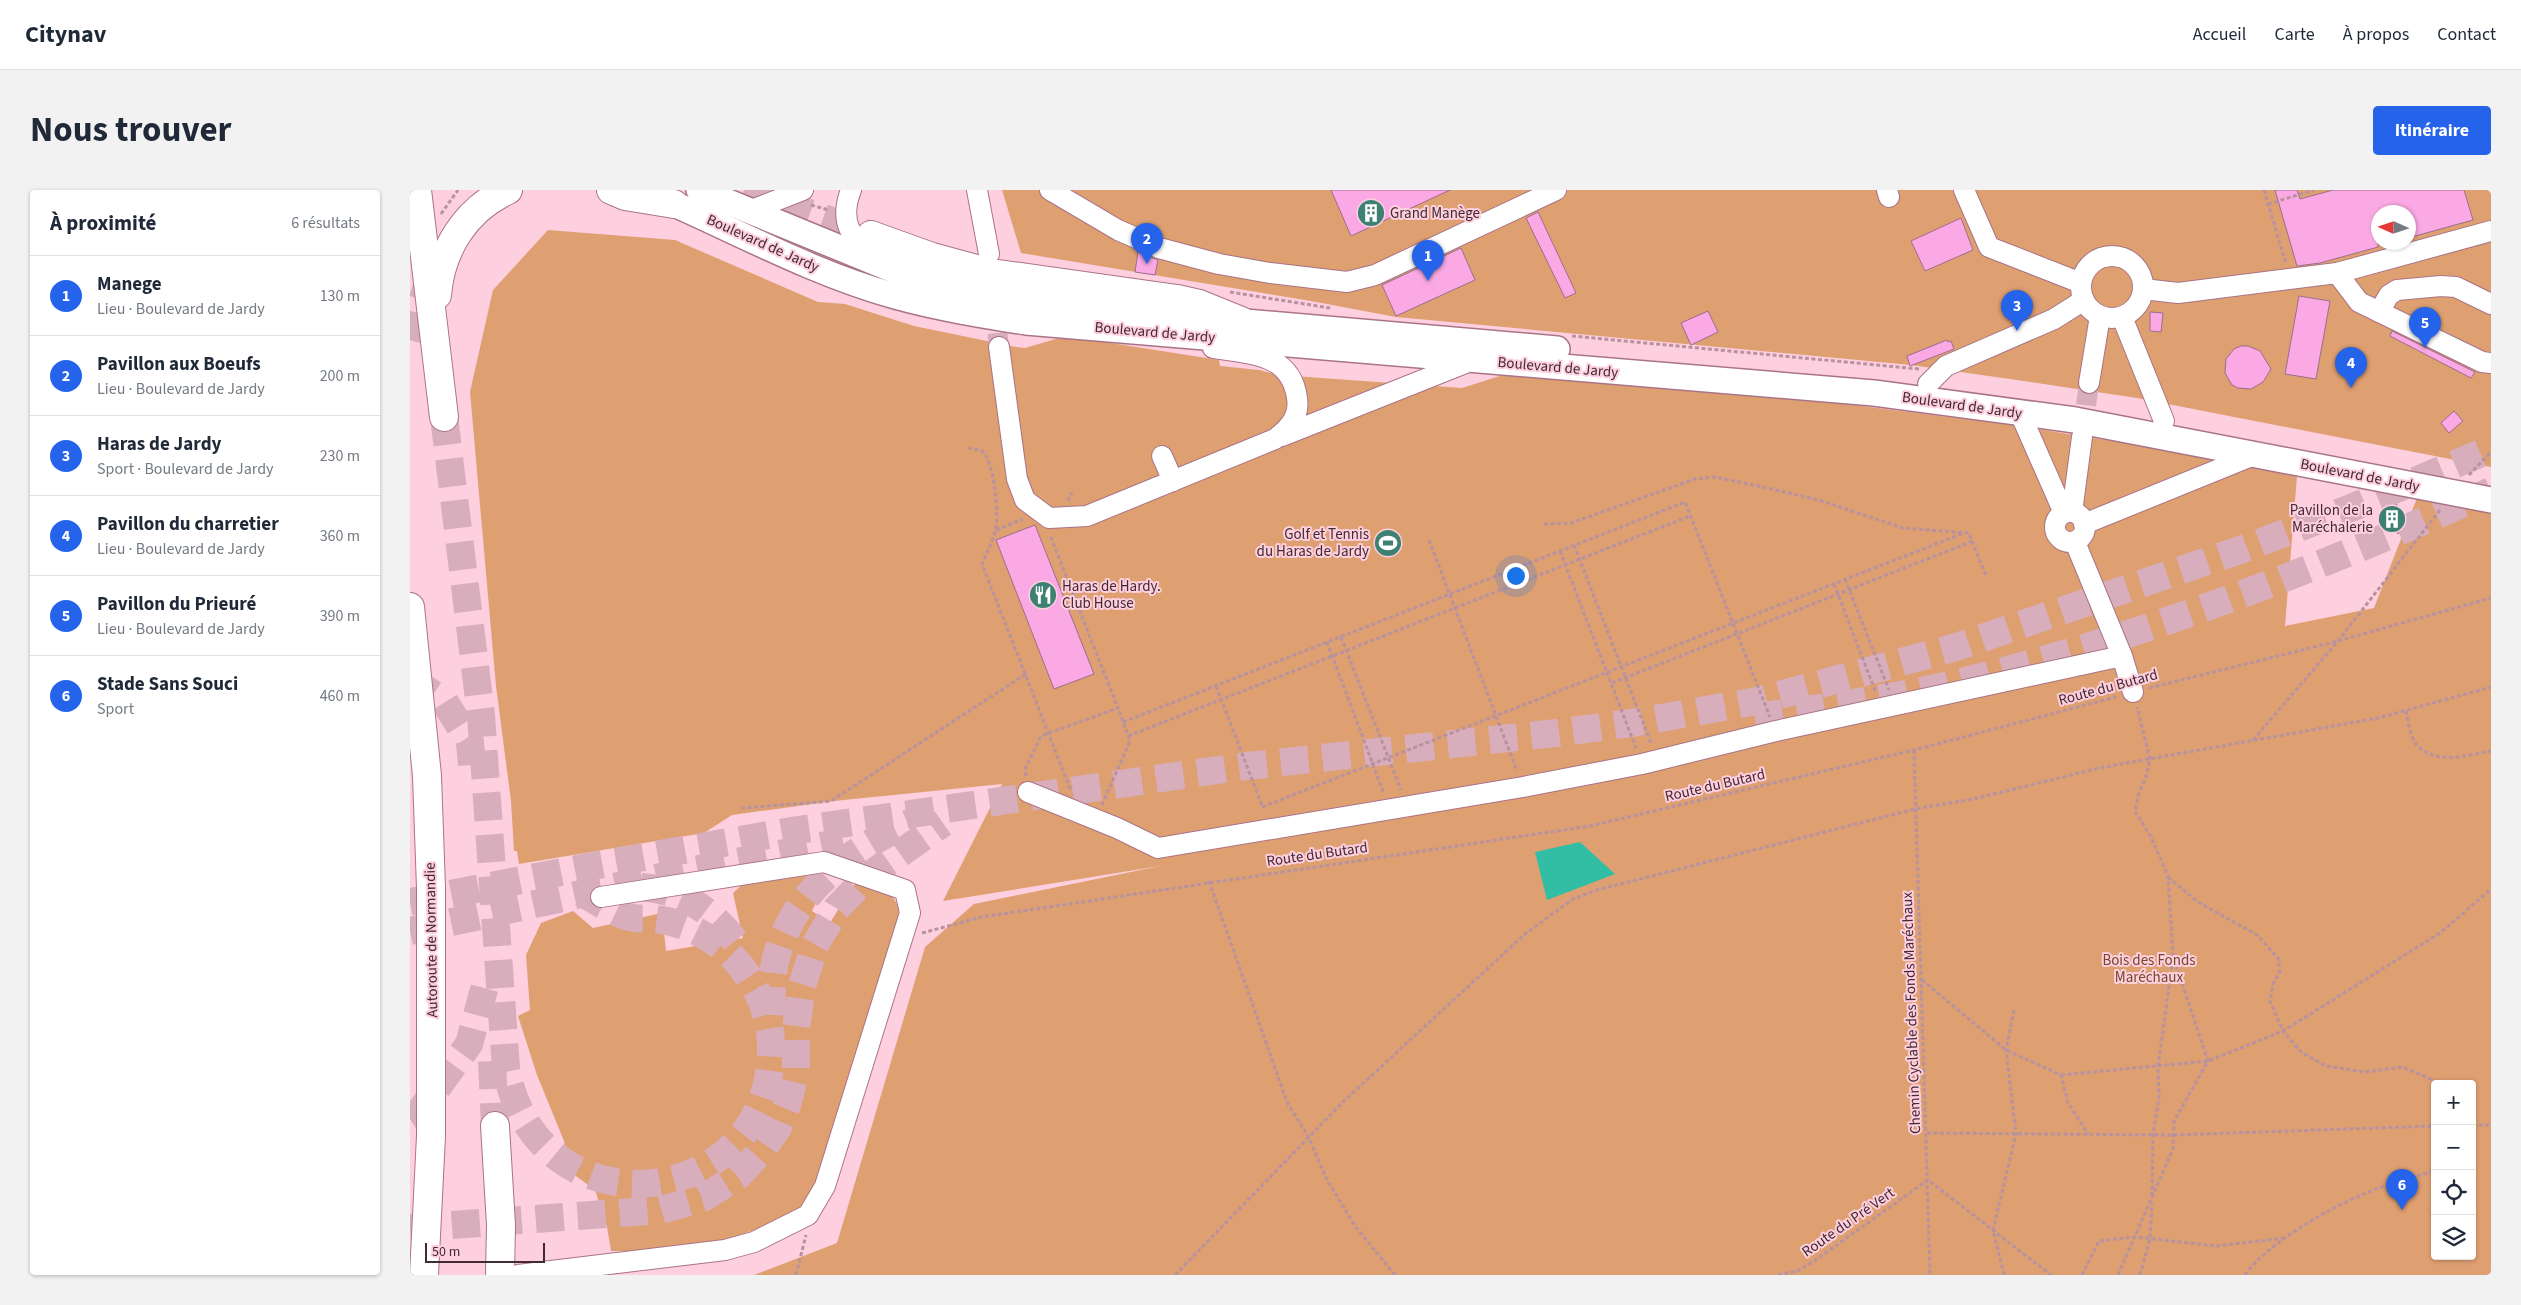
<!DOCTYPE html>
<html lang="fr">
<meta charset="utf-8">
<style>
:root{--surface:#fff;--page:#f2f2f3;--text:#1f2937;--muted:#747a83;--line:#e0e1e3;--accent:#2563eb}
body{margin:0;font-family:"Source Sans 3",sans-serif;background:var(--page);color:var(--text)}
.controls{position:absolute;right:15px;bottom:15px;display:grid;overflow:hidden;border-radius:5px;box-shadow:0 1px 4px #0004}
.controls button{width:45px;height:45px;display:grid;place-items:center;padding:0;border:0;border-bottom:1px solid var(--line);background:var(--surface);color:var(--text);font:25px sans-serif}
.compass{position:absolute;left:1961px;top:15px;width:45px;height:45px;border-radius:50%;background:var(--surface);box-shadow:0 1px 4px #0004;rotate:273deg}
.scale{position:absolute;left:15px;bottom:12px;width:120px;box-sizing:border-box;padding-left:5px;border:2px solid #412a32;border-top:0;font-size:14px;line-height:18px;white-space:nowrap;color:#412a32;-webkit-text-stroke:4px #fecfde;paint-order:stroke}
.you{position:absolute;left:1105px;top:385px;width:18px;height:18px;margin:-12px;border:4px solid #fff;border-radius:50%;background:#1a73e8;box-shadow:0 0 0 8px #1a73e833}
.badge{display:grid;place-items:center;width:32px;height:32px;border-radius:50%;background:var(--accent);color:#fff;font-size:16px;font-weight:700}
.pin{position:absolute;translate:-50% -41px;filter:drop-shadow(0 1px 2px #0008)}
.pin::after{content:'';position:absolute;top:26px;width:18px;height:15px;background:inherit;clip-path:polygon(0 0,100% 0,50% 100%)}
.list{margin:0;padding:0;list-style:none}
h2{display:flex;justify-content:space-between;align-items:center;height:65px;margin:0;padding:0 20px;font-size:21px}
h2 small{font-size:16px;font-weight:400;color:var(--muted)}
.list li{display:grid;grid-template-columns:32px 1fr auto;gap:15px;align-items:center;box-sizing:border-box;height:80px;padding:0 20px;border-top:1px solid var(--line)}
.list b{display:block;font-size:19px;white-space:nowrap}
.list p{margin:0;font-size:16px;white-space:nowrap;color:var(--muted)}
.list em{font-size:16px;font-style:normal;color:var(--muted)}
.icon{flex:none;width:28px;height:28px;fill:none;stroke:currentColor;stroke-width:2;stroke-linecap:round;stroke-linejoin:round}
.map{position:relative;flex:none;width:2081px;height:1085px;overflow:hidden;border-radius:5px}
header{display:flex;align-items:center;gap:30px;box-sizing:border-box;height:70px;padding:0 25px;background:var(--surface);border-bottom:1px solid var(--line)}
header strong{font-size:24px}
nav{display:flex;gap:28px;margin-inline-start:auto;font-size:18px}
.intro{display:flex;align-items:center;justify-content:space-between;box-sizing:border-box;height:120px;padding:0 30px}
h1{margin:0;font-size:35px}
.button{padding:12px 22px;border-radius:5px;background:var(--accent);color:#fff;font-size:18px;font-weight:700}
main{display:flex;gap:30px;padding:0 30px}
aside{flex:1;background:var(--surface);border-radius:5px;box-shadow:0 1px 4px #0004}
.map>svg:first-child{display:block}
.green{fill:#de9f71;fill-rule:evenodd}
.water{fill:#32bea4}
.building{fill:#fba9e4;stroke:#9a6e8d}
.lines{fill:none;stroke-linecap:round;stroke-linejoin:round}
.minor-tunnel{stroke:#d8aebc;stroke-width:20;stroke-dasharray:20 10;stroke-linecap:butt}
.highway-tunnel{stroke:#d8aebc;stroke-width:28;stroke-dasharray:28 14;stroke-linecap:butt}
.minor-casing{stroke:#a97486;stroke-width:22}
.major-casing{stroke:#a97486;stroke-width:28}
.highway-casing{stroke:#a97486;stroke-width:30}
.path{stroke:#b8929f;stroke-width:3;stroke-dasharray:4 2.5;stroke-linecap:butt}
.minor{stroke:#fff;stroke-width:20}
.major{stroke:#fff;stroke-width:25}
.highway{stroke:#fff;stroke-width:28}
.labels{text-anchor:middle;stroke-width:4;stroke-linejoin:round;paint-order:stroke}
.poi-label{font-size:15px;fill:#412a32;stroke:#fecfde;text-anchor:start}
.street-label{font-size:15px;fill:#412a32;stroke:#fecfde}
.park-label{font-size:15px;fill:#724929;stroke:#fecfde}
</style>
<header>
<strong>Citynav</strong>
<nav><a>Accueil</a><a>Carte</a><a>À propos</a><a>Contact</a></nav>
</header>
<div class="intro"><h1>Nous trouver</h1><a class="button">Itinéraire</a></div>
<main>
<aside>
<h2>À proximité<small>6 résultats</small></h2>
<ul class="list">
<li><span class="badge">1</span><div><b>Manege</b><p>Lieu · Boulevard de Jardy</p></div><em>130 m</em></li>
<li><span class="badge">2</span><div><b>Pavillon aux Boeufs</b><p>Lieu · Boulevard de Jardy</p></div><em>200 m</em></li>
<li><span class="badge">3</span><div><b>Haras de Jardy</b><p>Sport · Boulevard de Jardy</p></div><em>230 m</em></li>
<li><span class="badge">4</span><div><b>Pavillon du charretier</b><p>Lieu · Boulevard de Jardy</p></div><em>360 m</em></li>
<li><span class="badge">5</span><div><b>Pavillon du Prieuré</b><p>Lieu · Boulevard de Jardy</p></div><em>390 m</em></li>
<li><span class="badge">6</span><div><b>Stade Sans Souci</b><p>Sport</p></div><em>460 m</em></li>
</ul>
</aside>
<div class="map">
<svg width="2081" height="1085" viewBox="0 0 2081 1085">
<rect width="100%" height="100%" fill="#fecfde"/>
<g class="green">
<path d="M592,0h1489v277l-354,-69 -127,-19 -99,-14 -515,-48 -85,-16 -290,-48zM1968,22h30v30h-30z"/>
<path d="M138,40l127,10 143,62 27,2 69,22 102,21 9,1 41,-12 153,24 1,6 39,4 20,5 183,13 41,-13 256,18 253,32 169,27 116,24 -12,150 89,-18 45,-115 72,15v767h-1737l83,-32 88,-296 49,-43 186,-38 -217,35 59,-117 -168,17 -102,14 -28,18 -185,31 -2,-13h-3l-3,-50 -15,-115 -26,-294 23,-102zM2025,894h37v172h-37z"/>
<path d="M401,678l3,15 7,10 -9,18 18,12 22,-36 8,-7c31,15 41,12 39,50l-86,266 -28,23 -65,23 -64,9h-45l-4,-24 -12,-37 -26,-19 -5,-30 -27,-66 -19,-59 12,-6 -4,-55 15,-32 32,-12 20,17 69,-15 4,38 77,-13 -10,-45 11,-10z"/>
</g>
<polygon class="water" points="1170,652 1205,684 1137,710 1125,662"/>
<g class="building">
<polygon points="921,0 1040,0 941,46"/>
<polygon points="1865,0 1887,0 1890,9 1923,0 2054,0 2063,30 1998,48 1998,22 1968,22 1968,57 1910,73 1887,76"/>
<polygon points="1128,22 1166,103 1155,108 1116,28"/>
<polygon points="1551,28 1563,60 1515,81 1501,51"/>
<polygon points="1051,58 1065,90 986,126 972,95"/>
<polygon points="728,62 748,70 745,85 725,82"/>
<polygon points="1889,106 1920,111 1906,189 1875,184"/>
<polygon points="1298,121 1308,142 1281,155 1271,133"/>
<polygon points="1740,122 1753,123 1751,142 1740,141"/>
<polygon points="1982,141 2065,182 2061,188 1980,146"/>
<polygon points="1537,150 1538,152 1541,151 1544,159 1500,176 1497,166"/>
<polygon points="1831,156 1838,156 1850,161 1861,179 1853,192 1841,199 1828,198 1822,195 1815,183 1816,169 1824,159"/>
<polygon points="2044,221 2053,231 2039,243 2031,233"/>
<polygon points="1977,312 1986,314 1993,321 1988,344 1979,334 1972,332"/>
<polygon points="625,335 684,484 644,499 586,350"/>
</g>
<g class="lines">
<g class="minor-tunnel">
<polyline points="584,113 589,157"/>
<polyline points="1672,245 1679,193"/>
</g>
<g class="highway-tunnel">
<polyline points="334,0 461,45"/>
<polyline points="0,150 19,90"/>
<path d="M34,227l37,298 25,353c30,170 269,145 265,-24 -1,-36 -20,-72 -47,-95 -20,-16 -43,-27 -68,-30 -8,-1 -16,0 -23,-1 -14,-2 -38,-18 -51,-25"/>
<polyline points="0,489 34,511 60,552 62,576"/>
<path d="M1345,527c71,-10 144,-19 214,-37 179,-45 354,-113 522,-189"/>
<path d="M231,697c48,4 75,28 103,65"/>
<polyline points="0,712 177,677 381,641 836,576 1146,543 1228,532 1347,511 1543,458 1830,360 1941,318 2081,259"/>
<polyline points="0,741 278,681 433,652"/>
<path d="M361,825c1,-20 0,-41 6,-61 19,-65 76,-107 135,-132"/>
<polyline points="82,871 85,936"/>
<polyline points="0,929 8,924 59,854 78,785"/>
<polyline points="0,1038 251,1020 293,1008 328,986 353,959 367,939 377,915 386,881 386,839 392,796 405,755 427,718 457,687 533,633"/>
</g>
<defs>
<g id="minor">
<path d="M441,0c-12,31 -1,49 25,67"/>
<polyline points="567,0 579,64"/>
<polyline points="640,0 708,40 749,58 809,74 860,83 937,92 965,85 1146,0"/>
<polyline points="1477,0 1479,7"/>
<polyline points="1554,0 1579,57 1671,93"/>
<polyline points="339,21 393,0"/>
<circle cx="1702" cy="97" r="31"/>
<polyline points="1927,83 1949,112 2072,172 2081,173"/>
<polyline points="1733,99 1768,103 1927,83 2081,41"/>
<polyline points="1969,122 1979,105 1987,100 2031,96 2046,97 2081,114"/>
<polyline points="1712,127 1754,231"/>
<path d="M589,157l18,132 8,21 24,18 38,-2 188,-77c14,-11 25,-22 22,-41 -6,-45 -47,-44 -84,-50"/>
<polyline points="1679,193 1690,126"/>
<polyline points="1518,194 1536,176 1644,129 1674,110"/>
<polyline points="1610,223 1654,323"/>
<polyline points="872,246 1063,170"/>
<polyline points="752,266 763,291"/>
<polyline points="1662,322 1672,247"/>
<circle cx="1660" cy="337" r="15"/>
<polyline points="1674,334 1844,265"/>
<polyline points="1665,352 1712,466 1723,502"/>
<polyline points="618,602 707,638 748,658 1113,597 1232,574 1366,541 1712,466"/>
<polyline points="108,1085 315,1060 344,1052 398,1025 415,996 500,723 495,700 414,672 191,707"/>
</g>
<g id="major">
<polyline points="289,0 486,81 549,100 629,114 1147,159"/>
<path d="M246,6c79,34 156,77 239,100 43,12 87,19 131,26l848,71 201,27 416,80"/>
</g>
<g id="highway">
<polyline points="7,0 34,227"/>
<polyline points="201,0 215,6 264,14"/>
<polyline points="461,45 522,67 581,83 767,109 789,114 831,131"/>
<path d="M27,105c4,-46 28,-85 71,-105"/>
<polyline points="0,417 17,586 21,698 21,946 14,1085"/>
<polyline points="85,936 91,1035 90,1085"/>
</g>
</defs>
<use href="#minor" class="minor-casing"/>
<use href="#major" class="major-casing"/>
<use href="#highway" class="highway-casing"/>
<g class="path">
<polyline points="1854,0 1876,74"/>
<polyline points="1858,14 1904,0"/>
<polyline points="401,15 419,20"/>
<polyline points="31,24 48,0"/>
<polyline points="820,102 920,118"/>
<polyline points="1162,146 1509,179"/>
<path d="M558,258c5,1 11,1 15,4 11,10 17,65 12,79 -3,11 -8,22 -13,33l89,227"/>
<polyline points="2059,285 2081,262"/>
<polyline points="658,311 662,302"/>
<polyline points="1134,334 1161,333 1285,289 1305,287 1353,297 1409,310 1493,338 1559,343 1576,386"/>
<polyline points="586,340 613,329"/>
<polyline points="1019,350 1107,581"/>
<polyline points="1164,355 1241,553"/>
<polyline points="1150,361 1226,558"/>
<polyline points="1435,389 1479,500"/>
<polyline points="1424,394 1466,503"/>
<polyline points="931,447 991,600"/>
<polyline points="917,452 974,604"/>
<polyline points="1202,493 1563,351"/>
<polyline points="806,496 853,618"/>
<polyline points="1739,498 1928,451 2081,408"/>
<path d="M1996,521c2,9 4,26 10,33 19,22 52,11 75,7"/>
<polyline points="713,532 1275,312 1360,527"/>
<polyline points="718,546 1280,326"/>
<polyline points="1843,550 1928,451 2030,320"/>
<polyline points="1504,560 1520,1085"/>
<polyline points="616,586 615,579 631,546 708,518 640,345"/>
<polyline points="692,615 720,551 708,518"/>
<polyline points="852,617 1554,343"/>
<polyline points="331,618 421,611 616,484"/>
<polyline points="1758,687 1788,712 1847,745 1868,768 1870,781 1863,794 1860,811 1873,841 1891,862 1916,876 1955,882 1992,877 2033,894"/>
<polyline points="799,691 877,912 899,948 916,988 945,1036 985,1085"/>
<polyline points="512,743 572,727 1180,636 1504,560 1706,507"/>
<polyline points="1512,790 1596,860 1651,885 1658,913 1678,944"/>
<polyline points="1651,885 1798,871 1873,841 2030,743 2081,699"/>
<polyline points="2062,935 2081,935"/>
<polyline points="1517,943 1764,945 2025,936"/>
<polyline points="1742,1006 1743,945 1749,907 1748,877 1763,767"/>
<polyline points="386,1085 396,1045"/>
<polyline points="765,1085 934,911 1115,744 1163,709 1187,700 1505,619 1568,608 1689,578 1968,528 2081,497"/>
<polyline points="1368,1085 1387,1081 1404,1071 1518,990 1641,1085"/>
<polyline points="1594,1085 1583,1040 1606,944 1596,860 1604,820"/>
<polyline points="1672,1085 1689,1051 1725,1047 1807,1056 1875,1048"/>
<polyline points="1708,1085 1763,959 1764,931 1798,871 1763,766 1758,686 1741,647 1725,621 1729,603 1736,587 1740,569 1727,517"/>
<polyline points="1730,1085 1740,1049 1742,1013"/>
<path d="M1835,1085c22,-31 81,-65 116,-80 22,-10 46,-16 69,-23l5,-4"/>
</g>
<use href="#minor" class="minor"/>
<use href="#major" class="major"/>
<use href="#highway" class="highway"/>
</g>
<defs>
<symbol id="building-disc" viewBox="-11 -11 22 22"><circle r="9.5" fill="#3e8172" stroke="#fecfde"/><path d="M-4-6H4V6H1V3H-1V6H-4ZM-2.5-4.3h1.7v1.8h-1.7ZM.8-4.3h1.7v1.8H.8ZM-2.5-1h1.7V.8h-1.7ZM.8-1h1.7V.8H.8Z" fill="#fff"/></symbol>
<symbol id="stadium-disc" viewBox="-11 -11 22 22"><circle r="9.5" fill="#3e8172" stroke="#fecfde"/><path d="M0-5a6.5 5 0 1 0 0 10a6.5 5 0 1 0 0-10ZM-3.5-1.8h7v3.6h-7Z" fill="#fff"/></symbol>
<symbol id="restaurant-disc" viewBox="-11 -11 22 22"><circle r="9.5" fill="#3e8172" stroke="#fecfde"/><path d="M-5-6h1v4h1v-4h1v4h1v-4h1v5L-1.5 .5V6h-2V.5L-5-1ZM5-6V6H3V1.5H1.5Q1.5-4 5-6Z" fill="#fff"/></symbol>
</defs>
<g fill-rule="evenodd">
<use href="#building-disc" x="945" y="7" width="32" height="32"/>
<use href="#building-disc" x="1966" y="313" width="32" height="32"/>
<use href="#stadium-disc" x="962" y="337" width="32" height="32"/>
<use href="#restaurant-disc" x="617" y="389" width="32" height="32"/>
</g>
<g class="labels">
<g class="poi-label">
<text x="980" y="28">Grand Manège</text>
<text x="1963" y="325" text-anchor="end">Pavillon de la<tspan x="1963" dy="17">Maréchalerie</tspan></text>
<text x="959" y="349" text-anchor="end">Golf et Tennis<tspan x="959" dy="17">du Haras de Jardy</tspan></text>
<text x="652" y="401">Haras de Hardy.<tspan x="652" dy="17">Club House</tspan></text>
</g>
<g class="street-label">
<text transform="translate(353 53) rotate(24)" y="5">Boulevard de Jardy</text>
<text transform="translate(745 142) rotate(5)" y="5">Boulevard de Jardy</text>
<text transform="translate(1148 177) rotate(5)" y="5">Boulevard de Jardy</text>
<text transform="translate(1552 215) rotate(8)" y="5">Boulevard de Jardy</text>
<text transform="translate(1950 285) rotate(11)" y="5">Boulevard de Jardy</text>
<text transform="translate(1698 497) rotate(-15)" y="5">Route du Butard</text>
<text transform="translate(1305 595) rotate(-13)" y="5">Route du Butard</text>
<text transform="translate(907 664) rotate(-8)" y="5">Route du Butard</text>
<text transform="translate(21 750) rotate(-91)" y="5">Autoroute de Normandie</text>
<text transform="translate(1501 823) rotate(-92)" y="5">Chemin Cyclable des Fonds Maréchaux</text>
<text transform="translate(1438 1032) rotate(-35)" y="5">Route du Pré Vert</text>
</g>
<g class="park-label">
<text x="1739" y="775">Bois des Fonds<tspan x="1739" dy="17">Maréchaux</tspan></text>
</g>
</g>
</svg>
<div class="controls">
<button>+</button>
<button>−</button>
<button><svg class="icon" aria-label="locate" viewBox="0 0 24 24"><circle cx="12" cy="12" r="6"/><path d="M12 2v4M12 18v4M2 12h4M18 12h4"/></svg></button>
<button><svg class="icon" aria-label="layers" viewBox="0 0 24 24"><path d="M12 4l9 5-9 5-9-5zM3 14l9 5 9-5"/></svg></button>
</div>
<svg class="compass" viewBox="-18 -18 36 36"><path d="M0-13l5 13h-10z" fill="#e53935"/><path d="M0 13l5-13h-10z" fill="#747a83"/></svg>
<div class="scale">50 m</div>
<div class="you"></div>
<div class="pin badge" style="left:1018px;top:91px">1</div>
<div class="pin badge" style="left:737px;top:74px">2</div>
<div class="pin badge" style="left:1607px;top:141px">3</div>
<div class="pin badge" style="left:1941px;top:198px">4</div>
<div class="pin badge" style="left:2015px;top:158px">5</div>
<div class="pin badge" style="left:1992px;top:1020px">6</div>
</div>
</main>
